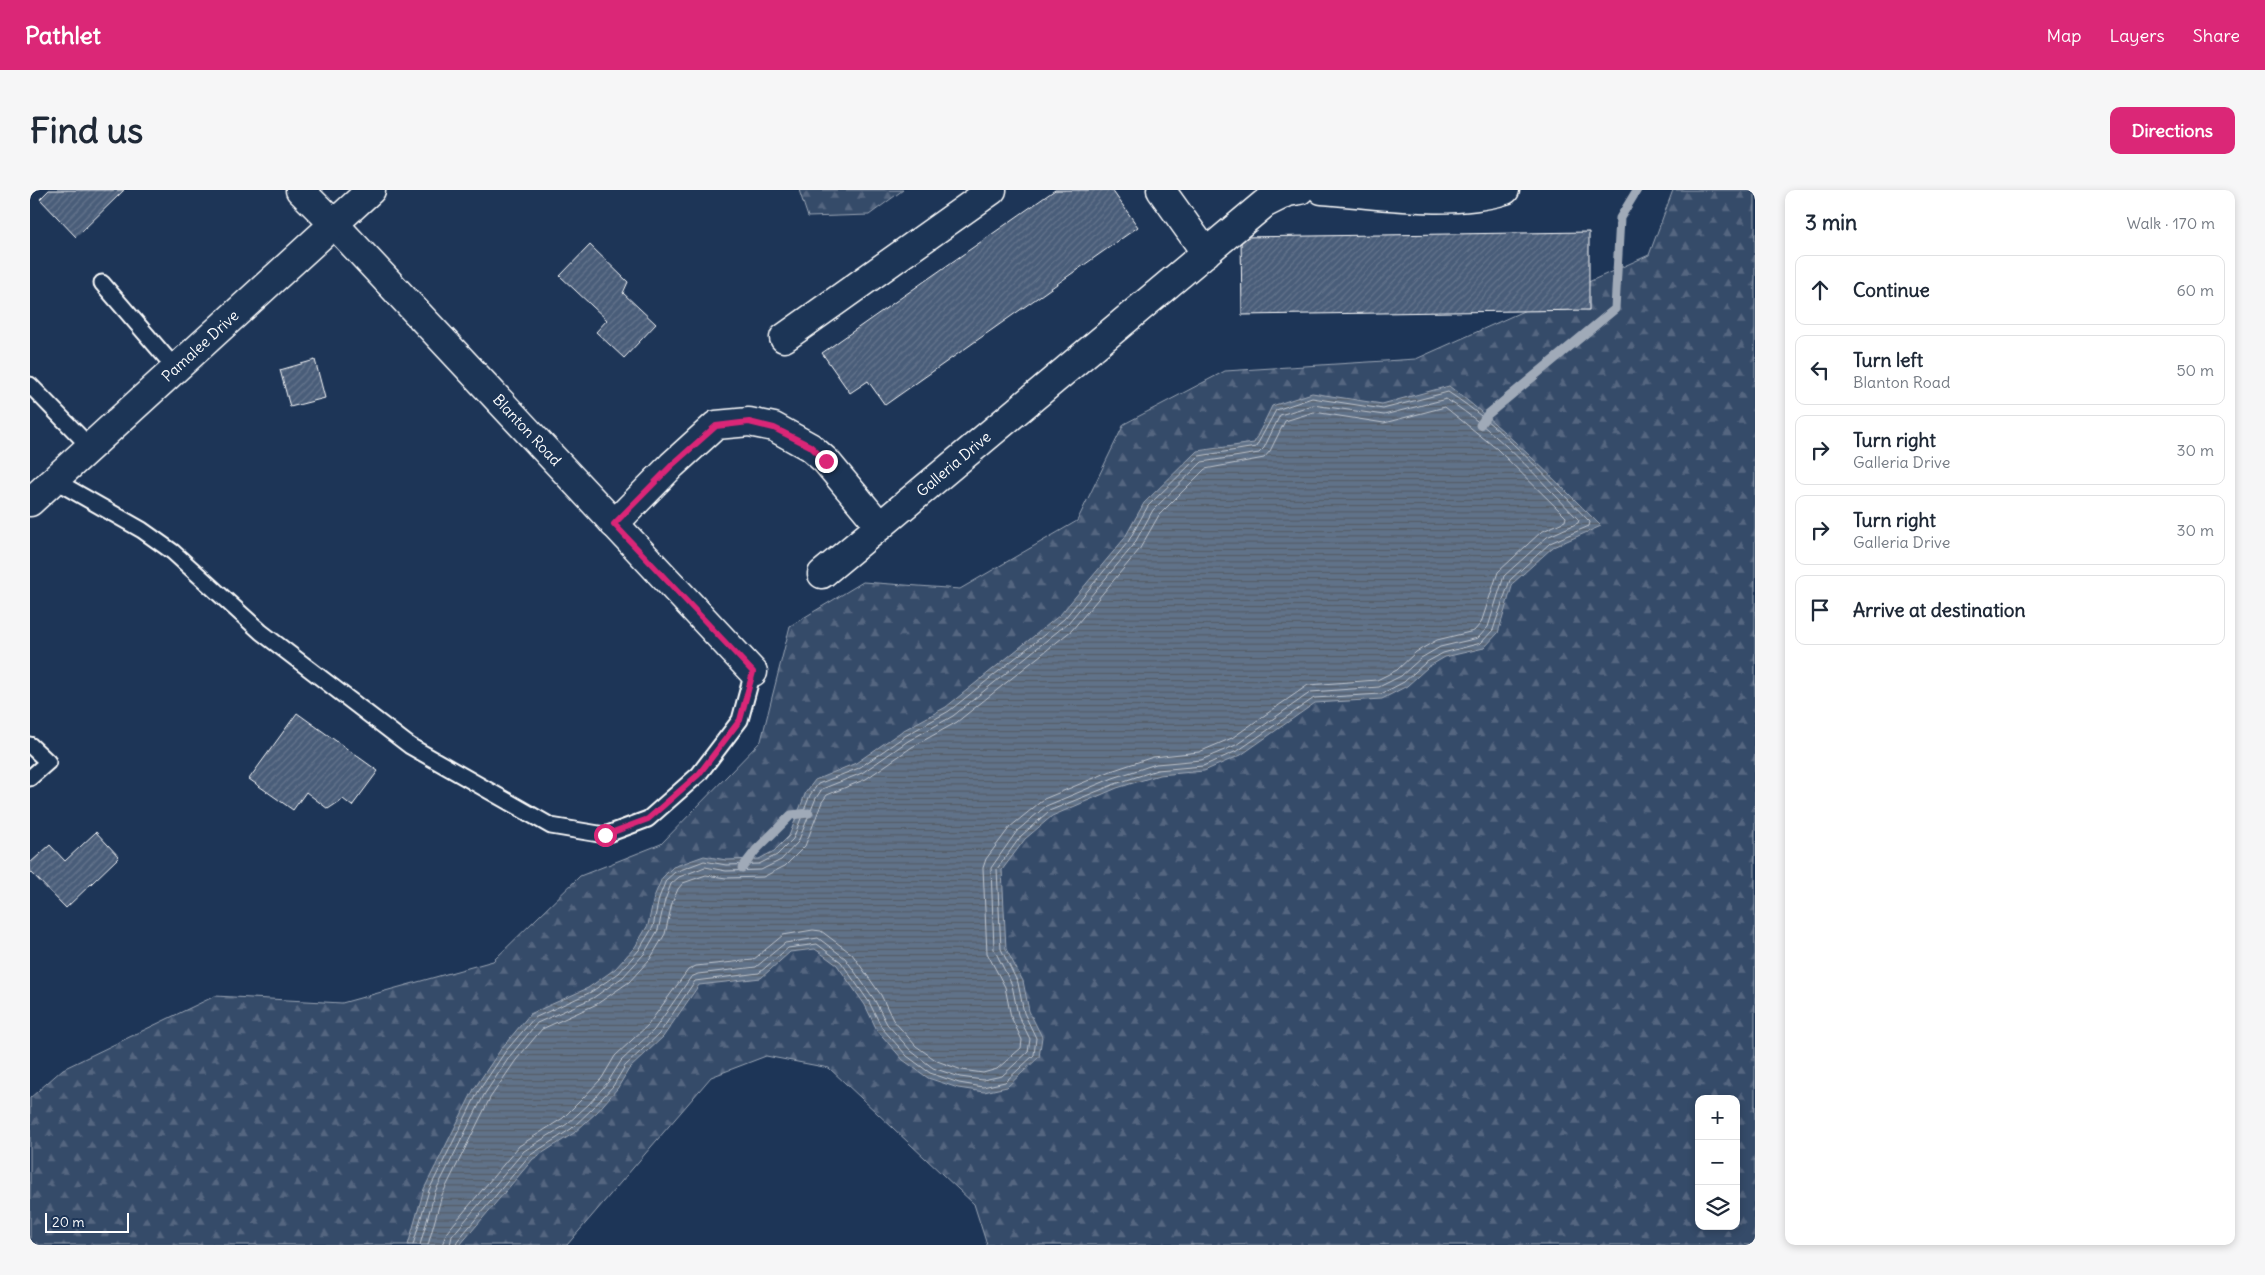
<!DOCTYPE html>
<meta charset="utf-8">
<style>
:root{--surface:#fff;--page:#f6f6f7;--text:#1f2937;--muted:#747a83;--line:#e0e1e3;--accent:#db2777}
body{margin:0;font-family:Delius,sans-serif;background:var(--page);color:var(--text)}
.controls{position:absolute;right:15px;bottom:15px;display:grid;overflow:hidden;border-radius:10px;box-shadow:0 2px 8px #0003}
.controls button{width:45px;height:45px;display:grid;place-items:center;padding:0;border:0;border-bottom:1px solid var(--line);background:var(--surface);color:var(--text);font:25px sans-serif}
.scale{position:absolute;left:15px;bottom:12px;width:84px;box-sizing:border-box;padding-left:5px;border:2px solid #fff;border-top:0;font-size:14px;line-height:18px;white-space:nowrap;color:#fff;-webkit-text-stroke:4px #1d3557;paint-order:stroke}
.stop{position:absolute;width:15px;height:15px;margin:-11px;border:4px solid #db2777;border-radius:50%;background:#fff}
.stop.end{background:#db2777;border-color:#fff;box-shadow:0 1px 5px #0008}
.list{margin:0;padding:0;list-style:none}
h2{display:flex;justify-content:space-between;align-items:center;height:65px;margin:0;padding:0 20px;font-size:21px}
h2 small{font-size:16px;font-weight:400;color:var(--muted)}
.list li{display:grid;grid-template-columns:32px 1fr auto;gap:15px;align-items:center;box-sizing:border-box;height:70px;margin:0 10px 10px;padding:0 10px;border:1px solid var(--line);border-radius:10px}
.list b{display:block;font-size:19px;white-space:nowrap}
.list p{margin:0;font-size:16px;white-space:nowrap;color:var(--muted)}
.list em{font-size:16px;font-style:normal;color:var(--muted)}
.icon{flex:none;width:28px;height:28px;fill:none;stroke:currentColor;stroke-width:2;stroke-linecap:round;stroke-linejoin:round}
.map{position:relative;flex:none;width:1725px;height:1055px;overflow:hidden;border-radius:10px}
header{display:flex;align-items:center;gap:30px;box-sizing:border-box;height:70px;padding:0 25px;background:var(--accent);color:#fff}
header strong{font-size:24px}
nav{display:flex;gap:28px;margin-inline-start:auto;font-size:18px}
.intro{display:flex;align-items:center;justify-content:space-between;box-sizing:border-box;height:120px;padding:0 30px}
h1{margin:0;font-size:35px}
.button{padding:12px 22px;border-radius:10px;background:var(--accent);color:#fff;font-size:18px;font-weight:700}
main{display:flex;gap:30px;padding:0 30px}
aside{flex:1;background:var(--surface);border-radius:10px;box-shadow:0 2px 8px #0003}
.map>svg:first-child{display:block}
.forest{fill:url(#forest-firs);stroke:#9aa5b4;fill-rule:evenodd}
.water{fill:url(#water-rules);stroke:#a0aab8}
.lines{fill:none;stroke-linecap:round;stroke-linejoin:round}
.shore{stroke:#c0c7d0;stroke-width:1}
.stream{stroke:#a0aab8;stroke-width:9}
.building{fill:url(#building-hatch);stroke:#fff}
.service-casing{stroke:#fff;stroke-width:19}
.minor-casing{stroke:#fff;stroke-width:31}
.tertiary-casing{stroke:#fff;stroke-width:31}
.primary-casing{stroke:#fff;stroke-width:31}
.service{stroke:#1d3557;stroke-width:15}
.minor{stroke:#1d3557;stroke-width:28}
.tertiary{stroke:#1d3557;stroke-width:28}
.primary{stroke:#1d3557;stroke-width:28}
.route{stroke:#db2777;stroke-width:6}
.labels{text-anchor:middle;stroke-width:4;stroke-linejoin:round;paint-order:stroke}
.street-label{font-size:15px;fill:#fff;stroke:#1d3557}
</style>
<header>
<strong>Pathlet</strong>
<nav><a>Map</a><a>Layers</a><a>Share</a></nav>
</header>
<div class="intro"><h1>Find us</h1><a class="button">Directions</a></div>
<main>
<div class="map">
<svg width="1725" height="1055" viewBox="0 0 1725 1055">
<defs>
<pattern id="forest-firs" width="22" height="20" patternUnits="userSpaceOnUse" patternTransform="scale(1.25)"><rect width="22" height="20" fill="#364b69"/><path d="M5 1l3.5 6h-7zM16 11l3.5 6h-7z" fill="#546680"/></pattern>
<pattern id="water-rules" width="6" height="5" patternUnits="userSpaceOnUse" patternTransform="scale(1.25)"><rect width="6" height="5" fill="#617289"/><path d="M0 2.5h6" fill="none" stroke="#555d67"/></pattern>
<pattern id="building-hatch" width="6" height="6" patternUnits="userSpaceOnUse" patternTransform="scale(1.25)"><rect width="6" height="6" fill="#4a5d79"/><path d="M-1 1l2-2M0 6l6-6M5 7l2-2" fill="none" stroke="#65758d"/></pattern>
</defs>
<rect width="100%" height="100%" fill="#1d3557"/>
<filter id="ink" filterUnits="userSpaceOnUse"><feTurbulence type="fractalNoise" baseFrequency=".02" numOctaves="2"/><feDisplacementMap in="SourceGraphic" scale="10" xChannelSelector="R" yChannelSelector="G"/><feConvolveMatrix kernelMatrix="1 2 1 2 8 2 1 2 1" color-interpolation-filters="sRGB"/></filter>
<g filter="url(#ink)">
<g class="forest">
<polygon points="769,0 873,0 839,25 778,27"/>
<path d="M1643,0h82v1055h-768l-13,-41 -145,-136 -63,-12 -55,21 -144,168h-537v-147l33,-29 152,-73 127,7 151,-42 87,-85 81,-32 100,-103 29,-115 73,-44 97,7 117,-68 47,-97 101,-53 191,-12 233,-104zM1669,909h37v127h-37z"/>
</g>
<path class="water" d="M1419,196c55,42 103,91 152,140l-48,21 -40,36 -15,50 -14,15 -39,9 -17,10 -21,19 -25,13 -67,4 -74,52 -37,16 -45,4 -42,13 -65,28 -27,23 -23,31 4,79 17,32 6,30 13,26 -3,20 -32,30 -23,5 -26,-4 -30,-10 -25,-18 -26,-30 -12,-25 -28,-40 -22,-16 -25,3 -29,26 -62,7 -36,52 -34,32 -12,20 -20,23 -23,21 -41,26 -73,86h-52l16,-56 50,-100 27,-40 29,-35 58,-26 27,-19 20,-22 13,-22 6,-28 8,-19 11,-11 31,-11 22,4 33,-1 15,-8 15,-15 17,-44 9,-12 41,-17 46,-32 44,-24 114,-92 64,-76 20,-36 53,-52 57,-8 18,-37 40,-13 70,11z"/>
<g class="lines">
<g class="shore">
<path d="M383,1055l16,-55 49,-98 27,-40 29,-34 57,-26 28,-19 20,-23 14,-23 6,-29 7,-18 9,-8 29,-11 22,4 33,-1 18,-9 16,-16 17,-44 8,-11 41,-16 46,-32 44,-25 115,-92 64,-77 20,-36 51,-50 57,-9 20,-37 36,-12 71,11 65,-17c53,34 98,85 142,130l-1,4 -39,17 -40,37 -17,50 -12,13 -38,10 -18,10 -21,19 -23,12 -67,4 -75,52 -36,16 -46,4 -42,14 -66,27 -28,25 -24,33 4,80 17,34 6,30 12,25 -2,17 -29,27 -22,5 -24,-4 -29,-10 -23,-17 -25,-28 -13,-26 -28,-40 -24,-18 -29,4 -29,25 -64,8 -36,53 -34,32 -12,20 -20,22 -22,21 -42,27 -71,84 -2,5"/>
<path d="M390,1055l15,-53 49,-97 26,-39 27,-33 56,-25 30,-21 21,-23 14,-24 7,-30 6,-16 8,-7 26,-10 21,4 35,-1 20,-10 17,-18 18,-44 6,-9 40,-16 46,-32 45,-25 115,-93 65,-77 20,-36 49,-48 57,-9 5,-5 16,-33 33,-10 71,10 62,-16c50,31 92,79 133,121l-1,3 -31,14 -43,39 -16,51 -10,11 -38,9 -19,11 -20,18 -22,11 -68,5 -75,53 -35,15 -45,4 -43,14 -67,28 -29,25 -26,37 3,81 18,36 6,30 12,24 -2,13 -26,24 -19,4 -23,-3 -27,-9 -22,-17 -24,-27 -13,-25 -29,-41 -27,-20 -33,5 -29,24 -58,7 -7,3 -37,53 -33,31 -13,21 -19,22 -22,20 -43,27 -72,85 -2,9"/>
<polyline points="398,1055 412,1005 460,908 486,870 512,839 567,814 599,792 620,769 635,744 642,713 648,699 653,693 676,685 696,688 733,687 755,676 775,656 792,612 797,605 836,589 882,557 927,532 1042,440 1109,360 1129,325 1175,279 1234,268 1240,261 1255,231 1284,222 1354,233 1415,217 1467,259 1536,327 1535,331 1511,342 1468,382 1451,433 1444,441 1407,450 1386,462 1367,480 1347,490 1278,495 1202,548 1169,562 1123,567 1081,581 1014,609 980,637 956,669 953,678 957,763 975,797 981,827 992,850 991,858 967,879 953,883 932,880 907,871 886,856 863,830 851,805 822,764 791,741 783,740 753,745 723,770 666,776 658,780 618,835 585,866 572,888 553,908 533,928 489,956 417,1042 412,1055"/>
</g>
<g class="stream">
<polyline points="1450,235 1457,225 1585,119 1590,28 1607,0"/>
<polyline points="712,678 726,660 761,625 779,623"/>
</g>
</g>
<g class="building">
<polygon points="19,0 94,0 46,47 10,9"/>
<polygon points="1025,0 1082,0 1108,37 855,215 838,191 820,203 792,163"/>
<polygon points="1559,42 1559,120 1212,125 1211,47"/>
<polygon points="560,55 598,92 593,103 626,134 594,168 566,142 577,130 530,86"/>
<polygon points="285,170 295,208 260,217 250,180"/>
<polygon points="267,523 348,581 322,616 313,609 298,619 276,602 263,620 219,589"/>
<polygon points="66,642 89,667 36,718 0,681 0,673 20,655 35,671"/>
</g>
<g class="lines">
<defs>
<g id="service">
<polyline points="72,93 146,179"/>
<polyline points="0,195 60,257"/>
<polyline points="24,290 112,340 143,362 231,442 380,556 521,636 575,645 618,629 669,584 710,530 723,482"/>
<polyline points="0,555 18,572 0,588"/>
</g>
<g id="minor">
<polyline points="1131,0 1176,63"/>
<path d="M1292,0c57,4 128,17 183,0"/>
<path id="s1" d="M305,35l418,447"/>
<polyline points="754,148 962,0"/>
<path id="s2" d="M584,334l58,-59 44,-40 33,-3 25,5 36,20 16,14 54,65 384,-322 24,-12 12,-2"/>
<polyline points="792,384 850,336"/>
</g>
<polyline id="tertiary" points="270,0 305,35"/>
<g id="primary">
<path id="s3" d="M0,312l341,-312"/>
</g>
</defs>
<use href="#service" class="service-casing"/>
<use href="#minor" class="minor-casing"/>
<use href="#tertiary" class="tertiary-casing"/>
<use href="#primary" class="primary-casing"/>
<use href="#service" class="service"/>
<use href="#minor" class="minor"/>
<use href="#tertiary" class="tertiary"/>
<use href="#primary" class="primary"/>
</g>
</g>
<g class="lines" filter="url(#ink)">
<polyline class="route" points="575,645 618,629 669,584 710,530 723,482 584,334 642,275 686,236 719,232 744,238 780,256 796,271"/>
</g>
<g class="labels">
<g class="street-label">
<text dy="5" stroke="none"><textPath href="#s3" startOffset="231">Pamalee Drive</textPath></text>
<text dy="5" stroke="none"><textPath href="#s1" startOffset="281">Blanton Road</textPath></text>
<text dy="5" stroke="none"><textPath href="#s2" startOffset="444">Galleria Drive</textPath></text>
</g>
</g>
</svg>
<div class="controls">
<button>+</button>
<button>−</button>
<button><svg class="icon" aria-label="layers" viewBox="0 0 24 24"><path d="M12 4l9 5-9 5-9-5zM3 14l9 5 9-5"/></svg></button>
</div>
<div class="scale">20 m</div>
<div class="stop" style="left:575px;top:645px"></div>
<div class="stop end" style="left:796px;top:271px"></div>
</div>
<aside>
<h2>3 min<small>Walk · 170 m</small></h2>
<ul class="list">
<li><svg class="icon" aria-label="ahead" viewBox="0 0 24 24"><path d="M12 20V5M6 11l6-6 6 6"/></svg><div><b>Continue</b></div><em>60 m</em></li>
<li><svg class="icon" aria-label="left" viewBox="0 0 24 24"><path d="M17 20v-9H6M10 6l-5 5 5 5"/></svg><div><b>Turn left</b><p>Blanton Road</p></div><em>50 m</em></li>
<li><svg class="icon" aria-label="right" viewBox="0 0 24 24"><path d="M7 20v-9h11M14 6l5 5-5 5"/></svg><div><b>Turn right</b><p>Galleria Drive</p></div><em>30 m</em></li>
<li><svg class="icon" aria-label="right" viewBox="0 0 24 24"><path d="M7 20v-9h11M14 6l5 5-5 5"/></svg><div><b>Turn right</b><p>Galleria Drive</p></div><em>30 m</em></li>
<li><svg class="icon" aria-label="arrive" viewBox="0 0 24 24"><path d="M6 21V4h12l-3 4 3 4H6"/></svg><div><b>Arrive at destination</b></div></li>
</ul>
</aside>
</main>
